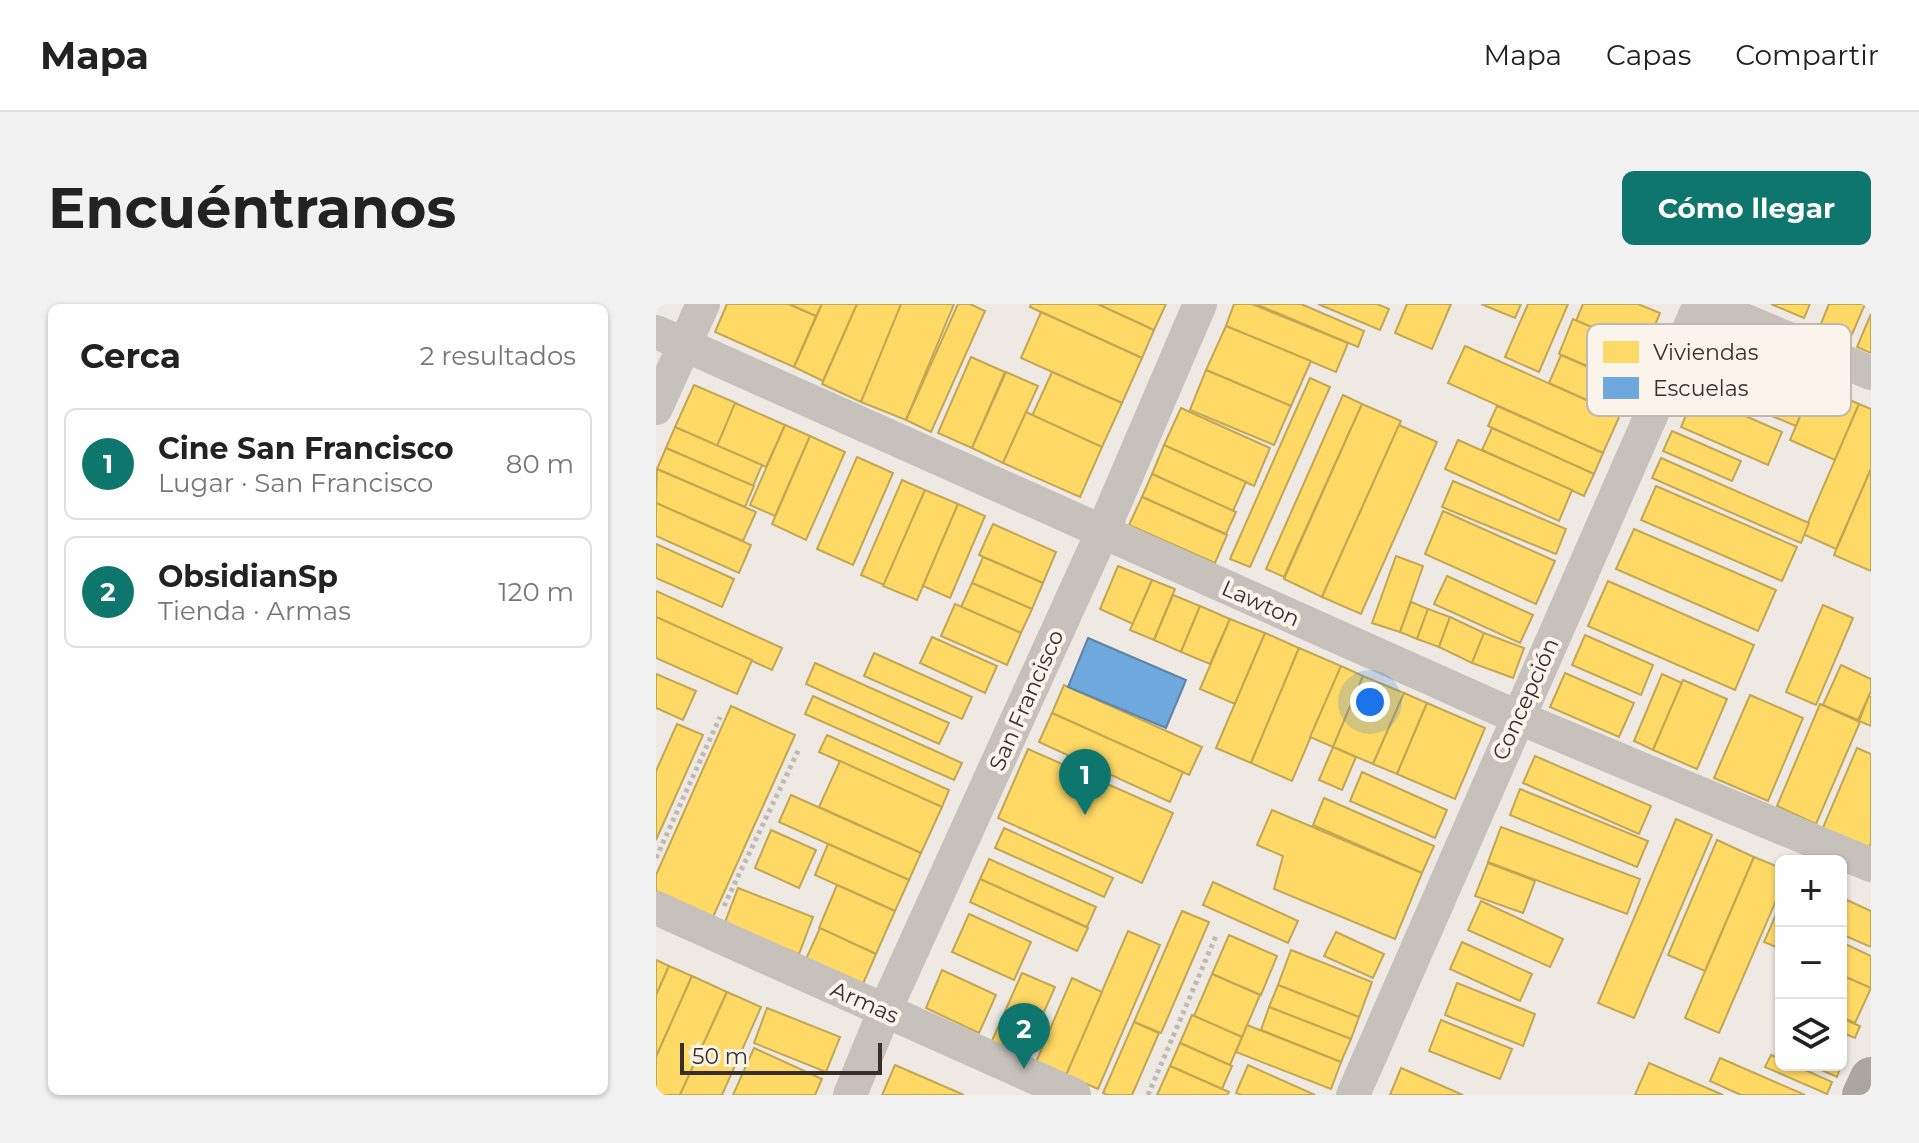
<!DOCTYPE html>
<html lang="es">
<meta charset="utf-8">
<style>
:root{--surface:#fff;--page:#f2f2f2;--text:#222;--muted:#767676;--line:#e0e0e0;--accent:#0f766e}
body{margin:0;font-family:Montserrat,sans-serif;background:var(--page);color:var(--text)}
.controls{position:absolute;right:24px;bottom:24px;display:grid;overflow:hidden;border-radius:12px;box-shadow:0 2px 6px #0004}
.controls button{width:72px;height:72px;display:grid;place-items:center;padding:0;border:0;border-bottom:2px solid var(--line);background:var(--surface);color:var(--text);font:40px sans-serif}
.scale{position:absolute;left:24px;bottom:20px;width:202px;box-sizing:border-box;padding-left:8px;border:4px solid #382f2a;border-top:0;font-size:22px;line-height:28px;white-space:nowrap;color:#382f2a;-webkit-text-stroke:6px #faf4eb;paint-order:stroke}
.you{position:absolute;left:714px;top:398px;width:28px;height:28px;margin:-20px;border:6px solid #fff;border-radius:50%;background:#1a73e8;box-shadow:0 0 0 12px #1a73e833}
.badge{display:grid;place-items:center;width:52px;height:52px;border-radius:50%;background:var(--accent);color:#fff;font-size:26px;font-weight:700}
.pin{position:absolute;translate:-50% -66px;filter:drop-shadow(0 2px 4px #0008)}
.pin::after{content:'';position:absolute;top:42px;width:28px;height:24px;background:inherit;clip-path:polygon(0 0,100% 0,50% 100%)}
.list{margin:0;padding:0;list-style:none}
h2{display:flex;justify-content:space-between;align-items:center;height:104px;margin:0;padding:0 32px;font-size:34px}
h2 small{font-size:26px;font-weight:400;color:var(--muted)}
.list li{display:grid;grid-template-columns:52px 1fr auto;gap:24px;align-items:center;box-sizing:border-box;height:112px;margin:0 16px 16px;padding:0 16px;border:2px solid var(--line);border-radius:12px}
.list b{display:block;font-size:30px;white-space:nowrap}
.list p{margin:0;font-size:26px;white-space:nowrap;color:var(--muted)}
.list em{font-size:26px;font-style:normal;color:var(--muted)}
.icon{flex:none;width:44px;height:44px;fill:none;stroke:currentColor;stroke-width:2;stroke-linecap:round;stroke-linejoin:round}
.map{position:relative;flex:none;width:1215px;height:791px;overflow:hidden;border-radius:12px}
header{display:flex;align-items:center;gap:48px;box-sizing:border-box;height:112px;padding:0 40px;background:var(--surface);border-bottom:2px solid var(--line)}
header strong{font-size:38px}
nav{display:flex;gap:44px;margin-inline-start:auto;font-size:28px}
.intro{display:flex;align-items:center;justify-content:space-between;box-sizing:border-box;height:192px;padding:0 48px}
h1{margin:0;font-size:56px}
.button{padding:20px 36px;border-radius:12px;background:var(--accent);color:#fff;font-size:28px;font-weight:700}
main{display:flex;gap:48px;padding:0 48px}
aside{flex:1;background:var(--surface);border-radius:12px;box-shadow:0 2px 6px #0004}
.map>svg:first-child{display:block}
.homes{fill:#ffd966;stroke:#c3a654;stroke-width:2}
.schools{fill:#6fa8dc;stroke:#5e84a7;stroke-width:2}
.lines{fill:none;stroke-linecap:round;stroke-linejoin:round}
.path{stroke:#c0bab4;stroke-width:5;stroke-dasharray:4 4;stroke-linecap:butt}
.minor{stroke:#c7c1bc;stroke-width:34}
.major{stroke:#aca6a1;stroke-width:42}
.labels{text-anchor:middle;stroke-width:8;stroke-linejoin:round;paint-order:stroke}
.street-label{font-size:22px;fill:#382f2a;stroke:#faf4eb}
.key{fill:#faf4eb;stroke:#c0b9b1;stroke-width:2}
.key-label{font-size:22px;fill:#382f2a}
</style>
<header>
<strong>Mapa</strong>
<nav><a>Mapa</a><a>Capas</a><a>Compartir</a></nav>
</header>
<div class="intro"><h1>Encuéntranos</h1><a class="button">Cómo llegar</a></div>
<main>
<aside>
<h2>Cerca<small>2 resultados</small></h2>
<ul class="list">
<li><span class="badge">1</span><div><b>Cine San Francisco</b><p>Lugar · San Francisco</p></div><em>80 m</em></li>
<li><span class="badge">2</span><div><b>ObsidianSp</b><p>Tienda · Armas</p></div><em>120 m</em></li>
</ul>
</aside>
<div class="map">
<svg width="1215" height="791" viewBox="0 0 1215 791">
<rect width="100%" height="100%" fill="#eee9e3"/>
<g class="homes">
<polygon points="71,0 133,0 160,12 138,63 59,28"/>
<polygon points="133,0 166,0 160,12"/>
<polygon points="166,0 201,0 167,77 138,63"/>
<polygon points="201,0 248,0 205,98 166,80"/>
<polygon points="245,0 298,0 250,116 205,98"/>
<polygon points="302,0 314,0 329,7 275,128 250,116"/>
<polygon points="375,0 442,0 498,26 486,54 385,8 374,3"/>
<polygon points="442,0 510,0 498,26"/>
<polygon points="578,0 596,0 692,39 680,68 570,22"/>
<polygon points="600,0 645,0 708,27 702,43"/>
<polygon points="662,0 721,0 733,5 724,26"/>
<polygon points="751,0 795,0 776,45 739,29"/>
<polygon points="825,0 865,0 859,14"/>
<polygon points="872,0 912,0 883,68 849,53"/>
<polygon points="927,0 982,0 1004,9 989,46 920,17"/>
<polygon points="1115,0 1154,0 1148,14"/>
<polygon points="1173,0 1209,0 1194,35 1164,22"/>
<polygon points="385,8 486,54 466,99 365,54"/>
<polygon points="1215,10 1215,49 1201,43"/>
<polygon points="917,15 989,46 974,80 903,50"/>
<polygon points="570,22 655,57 635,102 550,66"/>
<polygon points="809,42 964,111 947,149 792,79"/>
<polygon points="905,51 977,83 964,111 893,79"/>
<polygon points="315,53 349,68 316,144 282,129"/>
<polygon points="1051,61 1104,83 1091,113 1039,90"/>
<polygon points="1117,62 1158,80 1140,122 1099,105"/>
<polygon points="550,66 635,102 618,141 534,106"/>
<polygon points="350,68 382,82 347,159 316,144"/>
<polygon points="396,68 466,99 446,143 376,112"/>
<polygon points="654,74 674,83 594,263 574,255"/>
<polygon points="1158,80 1203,100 1179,156 1134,136"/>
<polygon points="38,81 80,99 61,142 19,123"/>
<polygon points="1039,90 1126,128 1112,161 1025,123"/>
<polygon points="687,91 706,100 628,273 610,265"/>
<polygon points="79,99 129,121 110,163 61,142"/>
<polygon points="706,100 745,117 666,293 628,275"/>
<polygon points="1203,100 1215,105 1215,165 1180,245 1147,230"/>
<polygon points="841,102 947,149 938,170 832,122"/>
<polygon points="525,104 614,144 598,182 508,141"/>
<polygon points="370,108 446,143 424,193 347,159"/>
<polygon points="129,121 154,132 119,212 94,201"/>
<polygon points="743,121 781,138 705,310 666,293"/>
<polygon points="19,123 106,161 97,182 10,144"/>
<polygon points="836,124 938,170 928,192 826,146"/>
<polygon points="1016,127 1085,157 1076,177 1007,147"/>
<polygon points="154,132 189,148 150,236 116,220"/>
<polygon points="802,136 916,186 903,217 789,165"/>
<polygon points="508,141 590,178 577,207 496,170"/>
<polygon points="10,144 98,182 89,203 1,165"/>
<polygon points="201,153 237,169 197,261 161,245"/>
<polygon points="1005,154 1153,219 1145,239 996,174"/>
<polygon points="1,165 100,208 87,237 0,199"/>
<polygon points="1215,165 1215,267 1178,251"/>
<polygon points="496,170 580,208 570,230 486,193"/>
<polygon points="246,176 269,186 228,281 205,271"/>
<polygon points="797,177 910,225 900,250 786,203"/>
<polygon points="1000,182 1141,243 1126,277 985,216"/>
<polygon points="269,186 302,200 261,296 227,282"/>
<polygon points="486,193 571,231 559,259 473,221"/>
<polygon points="0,199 95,241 83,269 0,232"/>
<polygon points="302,200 329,212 294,294 267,282"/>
<polygon points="787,207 899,257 880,300 769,250"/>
<polygon points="337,220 400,248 387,279 323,251"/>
<polygon points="978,225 1120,286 1102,327 960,265"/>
<polygon points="0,240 78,275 66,303 0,274"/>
<polygon points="740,252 767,262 744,328 716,319"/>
<polygon points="327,253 387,279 376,305 316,279"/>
<polygon points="462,262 496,276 477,320 444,305"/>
<polygon points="791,272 877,311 864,339 778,300"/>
<polygon points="496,276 519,285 498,336 474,326"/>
<polygon points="952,277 1098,341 1079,386 932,322"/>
<polygon points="316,279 376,305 365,329 305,303"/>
<polygon points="0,287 126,344 116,366 0,313"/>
<polygon points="517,291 544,302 525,348 498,336"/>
<polygon points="755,298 772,305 761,335 744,328"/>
<polygon points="299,300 365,329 351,361 285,332"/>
<polygon points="1167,301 1197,314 1160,401 1130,388"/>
<polygon points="544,302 574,315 554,360 525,348"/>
<polygon points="772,305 794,313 783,343 761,335"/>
<polygon points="0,313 96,356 81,390 0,354"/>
<polygon points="794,313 828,329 816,359 783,343"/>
<polygon points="574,315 609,329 579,400 544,385"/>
<polygon points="609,329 643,344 595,459 560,444"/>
<polygon points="828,329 868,344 857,374 816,359"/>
<polygon points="929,331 997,361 985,391 916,361"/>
<polygon points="276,333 341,362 329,389 264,359"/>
<polygon points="643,344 685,362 636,477 595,459"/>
<polygon points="218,349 316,393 306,415 208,372"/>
<polygon points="159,359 293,419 283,440 150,380"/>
<polygon points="1185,361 1215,375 1215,387 1202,416 1167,401"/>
<polygon points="685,362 707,372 677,443 654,433"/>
<polygon points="909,369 978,399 963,433 894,403"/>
<polygon points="0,370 40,387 27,416 0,404"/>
<polygon points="1006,370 1026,379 997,446 978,437"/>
<polygon points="707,372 748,389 717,460 677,443"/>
<polygon points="1027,376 1071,395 1041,465 997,446"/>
<polygon points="408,381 546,443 533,471 396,409"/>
<polygon points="748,389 771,399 741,470 717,460"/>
<polygon points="1094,391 1147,414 1112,497 1058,474"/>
<polygon points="157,392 306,459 298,476 149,410"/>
<polygon points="1213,392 1215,393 1215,422 1203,417"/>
<polygon points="771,399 829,424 799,495 741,470"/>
<polygon points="1164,400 1204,418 1160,520 1121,502"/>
<polygon points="75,402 139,431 57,613 0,587 0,571"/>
<polygon points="396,409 527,468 514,498 383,438"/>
<polygon points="21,420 47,431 0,536 0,467"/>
<polygon points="171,431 293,486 286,503 163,448"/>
<polygon points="677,443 700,453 686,486 663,476"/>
<polygon points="1201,444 1215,450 1215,539 1212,546 1166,526"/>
<polygon points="372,445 517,509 486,579 342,514"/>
<polygon points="879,452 995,502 983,530 867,479"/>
<polygon points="184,457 286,503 265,549 163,503"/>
<polygon points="706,468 791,506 779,534 694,497"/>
<polygon points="864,485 992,537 981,563 854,511"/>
<polygon points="135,491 265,549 253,576 123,518"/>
<polygon points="668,494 778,542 766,569 657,521"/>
<polygon points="616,506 766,569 739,635 618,585 627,552 601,541"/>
<polygon points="1020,515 1056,531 978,714 942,699"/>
<polygon points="845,523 984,575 971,610 832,558"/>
<polygon points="348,524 457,574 448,593 339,544"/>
<polygon points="115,526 160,546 143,584 99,564"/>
<polygon points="1061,536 1098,553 1049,667 1012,651"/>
<polygon points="172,540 253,576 239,607 159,571"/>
<polygon points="1098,553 1125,564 1125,585 1063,729 1029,714"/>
<polygon points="333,555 440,603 431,623 324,575"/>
<polygon points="832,559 879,577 867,609 819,592"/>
<polygon points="324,575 432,624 421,647 314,598"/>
<polygon points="557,578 642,617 632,639 547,601"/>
<polygon points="181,581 239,607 220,650 163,624"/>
<polygon points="82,584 157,613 143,650 68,621"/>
<polygon points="1191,596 1215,607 1215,643 1185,630 1185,610"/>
<polygon points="825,597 907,635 894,663 812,626"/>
<polygon points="1125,599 1125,645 1108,638"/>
<polygon points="526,607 553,618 505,729 478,718"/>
<polygon points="313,610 375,638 358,676 296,648"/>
<polygon points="164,624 220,650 203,689 146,664"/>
<polygon points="472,627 504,641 442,785 410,771"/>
<polygon points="680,628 728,650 717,674 668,652"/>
<polygon points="573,631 621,652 605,691 556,670"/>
<polygon points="806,638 876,670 864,697 794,665"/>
<polygon points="1185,638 1215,652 1215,684 1185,671"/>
<polygon points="635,646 716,678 703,713 622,681"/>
<polygon points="0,656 13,662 0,691"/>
<polygon points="13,662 36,672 0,753 0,691"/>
<polygon points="286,666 340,691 323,729 270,704"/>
<polygon points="366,669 399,683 368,753 335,739"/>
<polygon points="556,670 604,691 586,733 538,712"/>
<polygon points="1185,671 1215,684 1199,719 1185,713"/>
<polygon points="36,672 71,688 24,791 0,791 0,753"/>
<polygon points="416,674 446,688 410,771 380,758"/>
<polygon points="801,679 879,710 867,742 789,711"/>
<polygon points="622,681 703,713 695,735 613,703"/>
<polygon points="71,688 105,703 66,791 24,791"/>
<polygon points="613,703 695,735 685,758 605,726"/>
<polygon points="111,704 184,733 170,768 98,739"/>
<polygon points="536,711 586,733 574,761 524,739"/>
<polygon points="1185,714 1204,722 1199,734 1185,728"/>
<polygon points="785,716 856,745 844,775 773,747"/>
<polygon points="478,718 503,729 476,791 451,791 447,789"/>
<polygon points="591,721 685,758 675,785 580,748"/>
<polygon points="524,739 576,762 566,785 514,762"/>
<polygon points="98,744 166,775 159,791 77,791"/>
<polygon points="1115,751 1125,755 1125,761 1138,761 1176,778 1171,790 1109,763"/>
<polygon points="1064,754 1149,791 1085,791 1054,777"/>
<polygon points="993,759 1067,791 979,791"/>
<polygon points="239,761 308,791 226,791"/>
<polygon points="592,761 659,791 586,791 580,789"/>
<polygon points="1154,761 1185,761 1181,773"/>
<polygon points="514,762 573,788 571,791 501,791"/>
<polygon points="745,764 807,791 734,791"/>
</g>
<polygon class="schools" points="432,334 530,376 510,424 412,383"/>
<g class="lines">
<g class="path">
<polyline points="0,554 64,413"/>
<polyline points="68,602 143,445"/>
<polyline points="492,791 560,632"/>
</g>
<g class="minor">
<polyline points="1049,0 1215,69"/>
<polyline points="0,28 861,413 1215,561"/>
<polyline points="0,104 47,0"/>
<polyline points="0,604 418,791"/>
<polyline points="194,791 229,706 446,229 544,0"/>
<polyline points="697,791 1044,0"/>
</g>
<polyline class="major" points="1207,791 1215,774"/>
</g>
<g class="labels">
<g class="street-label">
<text transform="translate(605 299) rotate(24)" y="8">Lawton</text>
<text transform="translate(869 395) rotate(-66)" y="8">Concepción</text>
<text transform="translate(370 396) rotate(-66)" y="8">San Francisco</text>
<text transform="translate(209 698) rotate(24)" y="8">Armas</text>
</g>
</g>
<rect x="931" y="20" width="264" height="92" rx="12" class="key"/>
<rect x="947" y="37" width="36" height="22" fill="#ffd966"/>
<rect x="947" y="73" width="36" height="22" fill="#6fa8dc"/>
<g class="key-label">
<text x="997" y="56">Viviendas</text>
<text x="997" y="92">Escuelas</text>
</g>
</svg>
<div class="controls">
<button>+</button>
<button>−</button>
<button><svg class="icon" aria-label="layers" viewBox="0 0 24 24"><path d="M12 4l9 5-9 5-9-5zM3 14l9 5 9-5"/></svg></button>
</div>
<div class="scale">50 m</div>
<div class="you"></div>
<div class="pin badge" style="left:429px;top:511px">1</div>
<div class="pin badge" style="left:368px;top:765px">2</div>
</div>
</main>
